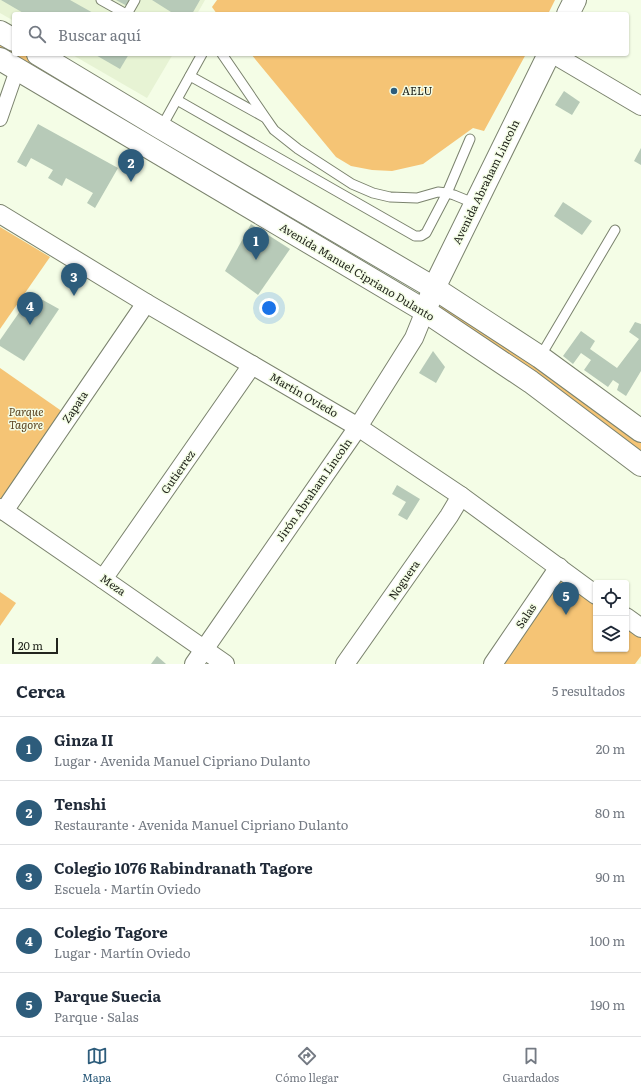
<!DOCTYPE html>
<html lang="es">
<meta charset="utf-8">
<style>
:root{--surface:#fff;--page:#f2f2f3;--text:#1f2937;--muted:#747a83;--line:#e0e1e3;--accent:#2d5c7b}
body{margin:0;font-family:Literata,serif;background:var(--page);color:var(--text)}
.controls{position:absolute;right:12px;bottom:12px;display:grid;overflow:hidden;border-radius:4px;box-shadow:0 1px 3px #0004}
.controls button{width:36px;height:36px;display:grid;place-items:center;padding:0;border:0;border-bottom:1px solid var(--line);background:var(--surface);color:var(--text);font:20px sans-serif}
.scale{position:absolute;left:12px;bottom:10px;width:46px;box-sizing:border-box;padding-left:4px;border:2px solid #22251d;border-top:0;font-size:11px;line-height:14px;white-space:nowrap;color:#22251d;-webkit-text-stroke:3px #f4fde6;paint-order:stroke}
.you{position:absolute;left:269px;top:308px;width:14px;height:14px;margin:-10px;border:3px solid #fff;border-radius:50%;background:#1a73e8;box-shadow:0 0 0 6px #1a73e833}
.badge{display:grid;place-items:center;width:26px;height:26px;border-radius:50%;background:var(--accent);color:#fff;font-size:13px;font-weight:700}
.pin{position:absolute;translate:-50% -33px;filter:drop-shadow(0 1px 2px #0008)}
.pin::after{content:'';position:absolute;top:21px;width:14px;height:12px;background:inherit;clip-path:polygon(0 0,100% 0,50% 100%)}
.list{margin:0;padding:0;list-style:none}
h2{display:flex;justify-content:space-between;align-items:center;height:52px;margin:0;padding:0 16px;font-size:17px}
h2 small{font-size:13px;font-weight:400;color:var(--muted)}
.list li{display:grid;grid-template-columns:26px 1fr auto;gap:12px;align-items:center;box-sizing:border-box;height:64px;padding:0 16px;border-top:1px solid var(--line)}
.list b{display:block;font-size:15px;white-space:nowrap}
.list p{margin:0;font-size:13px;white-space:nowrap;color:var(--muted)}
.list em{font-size:13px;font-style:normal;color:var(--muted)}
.icon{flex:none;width:22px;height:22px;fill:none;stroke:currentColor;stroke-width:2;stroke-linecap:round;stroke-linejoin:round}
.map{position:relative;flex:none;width:641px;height:664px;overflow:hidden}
.search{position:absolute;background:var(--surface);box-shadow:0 1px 3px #0004;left:12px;right:12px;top:12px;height:44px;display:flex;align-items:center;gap:10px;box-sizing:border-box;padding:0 14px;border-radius:4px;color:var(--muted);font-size:15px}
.sheet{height:372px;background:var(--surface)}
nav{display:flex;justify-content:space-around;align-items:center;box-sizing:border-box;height:56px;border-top:1px solid var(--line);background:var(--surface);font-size:11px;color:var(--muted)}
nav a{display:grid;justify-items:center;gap:2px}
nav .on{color:var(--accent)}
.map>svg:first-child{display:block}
.built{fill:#e7f3d4}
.green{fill:#f5c475}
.building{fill:#b7cab8}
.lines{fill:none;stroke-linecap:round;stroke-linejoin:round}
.service-casing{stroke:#7b836e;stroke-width:11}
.pedestrian-casing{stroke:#7b836e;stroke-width:16}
.minor-casing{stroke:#7b836e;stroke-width:20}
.tertiary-casing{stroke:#7b836e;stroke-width:24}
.secondary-casing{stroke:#7b836e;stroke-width:24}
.service{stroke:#fff;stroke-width:9}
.pedestrian{stroke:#fff;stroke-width:14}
.minor{stroke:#fff;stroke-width:18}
.tertiary{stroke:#fff;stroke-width:22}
.secondary{stroke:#fff;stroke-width:22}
.poi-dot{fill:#2d5c7b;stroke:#f4fde6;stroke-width:1.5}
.labels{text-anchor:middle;stroke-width:3;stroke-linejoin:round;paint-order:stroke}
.poi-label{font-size:11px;fill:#22251d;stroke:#f4fde6;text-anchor:start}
.street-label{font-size:11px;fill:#22251d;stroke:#f4fde6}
.park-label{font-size:11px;font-style:italic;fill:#5c4623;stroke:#f4fde6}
</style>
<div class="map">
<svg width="641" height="664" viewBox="0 0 641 664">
<rect width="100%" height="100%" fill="#f4fde6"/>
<g class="built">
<polygon points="0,0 205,0 197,14 14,14 14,21 0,13"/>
<polygon points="71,54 173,54 147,98"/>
</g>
<g class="green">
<polygon points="217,0 555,0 548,14 217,14 212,7"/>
<polygon points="0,39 14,47 14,54 26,54 80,86 81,90 78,95 0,53"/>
<polygon points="251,54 526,54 484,131 473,128 423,164 392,171 372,170 351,166 336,157"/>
<polygon points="0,227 50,257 0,329"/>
<polygon points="442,304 641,438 641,456 439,309"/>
<polygon points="0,368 63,412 0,500"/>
<polygon points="561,579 596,605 596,649 626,649 626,626 641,637 641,656 635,664 504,664"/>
<polygon points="0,592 16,603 0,626"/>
</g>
<g class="building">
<polygon points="1,0 70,0 95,14 25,14"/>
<polygon points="116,0 133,0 129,7"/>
<polygon points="152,0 200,0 192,14 170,14 171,12"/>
<polygon points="94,54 129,54 120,69"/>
<polygon points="564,91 580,102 572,115 555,105"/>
<polygon points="38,124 118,168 95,208 87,203 93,193 66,178 62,186 48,178 53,170 31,158 26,167 17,162"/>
<polygon points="641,148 641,165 634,161"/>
<polygon points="563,202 592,221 582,235 554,216"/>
<polygon points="251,224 290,249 258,295 225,271"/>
<polygon points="32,294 59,309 24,361 0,346 0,340"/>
<polygon points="635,322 641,324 641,371 626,396 617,390 619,384 613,380 608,387 584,370 591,360 581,353 573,364 563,356 581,331 595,341 590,349 617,368 639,339 629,332"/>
<polygon points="433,351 445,367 436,383 419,373"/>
<polygon points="397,485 420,499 407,520 398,515 406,502 392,494"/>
<polygon points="157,656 166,664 151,664"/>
</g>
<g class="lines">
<defs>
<g id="service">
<polyline points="101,0 126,14"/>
<polyline points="127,14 135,0"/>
<polyline points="222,54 265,117 274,130 298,149 352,184 373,193 390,197 417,198 438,192 447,193 454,195 476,204"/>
<polyline points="190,76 264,117"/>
<polyline points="177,100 415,236 421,236 426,233 447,193 470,139"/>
<polyline points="161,128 202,54"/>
<polyline points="540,357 615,230"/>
</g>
<polyline id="pedestrian" points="0,119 17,70"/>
<g id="minor">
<polyline points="553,54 641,106"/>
<polyline points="0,214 146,303 358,427 461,496 596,595"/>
<polyline points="0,508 103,579 225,664"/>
<polyline points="4,511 146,303"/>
<polyline points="103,579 252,365"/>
<polyline points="626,617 641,628"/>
<polyline points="194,664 358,427 414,338 425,311"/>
<polyline points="345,664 449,516 461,496"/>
<polyline points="493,664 559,567"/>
</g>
<g id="tertiary">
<polyline points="568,14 575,0"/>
<polyline points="425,311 434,288 549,54"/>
</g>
<g id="secondary">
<polyline points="0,32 14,40"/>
<polyline points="38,54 161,128 434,288 540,357 641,431"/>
<polyline points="0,59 425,311 531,382 641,465"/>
</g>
</defs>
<use href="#service" class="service-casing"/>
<use href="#pedestrian" class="pedestrian-casing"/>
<use href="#minor" class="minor-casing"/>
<use href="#tertiary" class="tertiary-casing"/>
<use href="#secondary" class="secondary-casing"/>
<use href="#service" class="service"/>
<use href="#pedestrian" class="pedestrian"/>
<use href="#minor" class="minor"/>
<use href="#tertiary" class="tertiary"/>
<use href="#secondary" class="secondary"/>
</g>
<circle class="poi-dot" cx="394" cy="91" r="4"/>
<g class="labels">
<g class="poi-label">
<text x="402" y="95">AELU</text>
</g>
<g class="street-label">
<text transform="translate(486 182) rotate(-64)" y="4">Avenida Abraham Lincoln</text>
<text transform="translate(357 272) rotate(31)" y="4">Avenida Manuel Cipriano Dulanto</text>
<text transform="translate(304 395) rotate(30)" y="4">Martín Oviedo</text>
<text transform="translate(75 407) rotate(-56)" y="4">Zapata</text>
<text transform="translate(178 472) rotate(-55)" y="4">Gutierrez</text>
<text transform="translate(314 490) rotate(-55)" y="4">Jirón Abraham Lincoln</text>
<text transform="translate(404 580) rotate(-55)" y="4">Noguera</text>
<text transform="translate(113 585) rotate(35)" y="4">Meza</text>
<text transform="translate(526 616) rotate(-56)" y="4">Salas</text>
</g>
<g class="park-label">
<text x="26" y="416">Parque<tspan x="26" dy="13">Tagore</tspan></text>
</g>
</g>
</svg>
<div class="controls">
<button><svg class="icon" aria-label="locate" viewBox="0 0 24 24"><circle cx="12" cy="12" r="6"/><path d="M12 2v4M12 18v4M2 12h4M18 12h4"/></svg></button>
<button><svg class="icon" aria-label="layers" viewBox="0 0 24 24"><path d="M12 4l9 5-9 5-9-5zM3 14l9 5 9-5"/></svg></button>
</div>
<div class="scale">20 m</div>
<div class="you"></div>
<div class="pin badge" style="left:256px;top:260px">1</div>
<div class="pin badge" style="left:131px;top:182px">2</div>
<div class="pin badge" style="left:74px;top:296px">3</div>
<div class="pin badge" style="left:30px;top:325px">4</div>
<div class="pin badge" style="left:566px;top:615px">5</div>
<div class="search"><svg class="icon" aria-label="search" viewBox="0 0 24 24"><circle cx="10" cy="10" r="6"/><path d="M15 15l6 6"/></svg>Buscar aquí</div>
</div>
<section class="sheet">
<h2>Cerca<small>5 resultados</small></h2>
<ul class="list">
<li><span class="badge">1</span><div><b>Ginza II</b><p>Lugar · Avenida Manuel Cipriano Dulanto</p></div><em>20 m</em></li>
<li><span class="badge">2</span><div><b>Tenshi</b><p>Restaurante · Avenida Manuel Cipriano Dulanto</p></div><em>80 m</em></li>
<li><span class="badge">3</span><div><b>Colegio 1076 Rabindranath Tagore</b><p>Escuela · Martín Oviedo</p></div><em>90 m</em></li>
<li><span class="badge">4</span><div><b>Colegio Tagore</b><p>Lugar · Martín Oviedo</p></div><em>100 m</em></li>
<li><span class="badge">5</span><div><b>Parque Suecia</b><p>Parque · Salas</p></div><em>190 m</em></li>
</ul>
</section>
<nav>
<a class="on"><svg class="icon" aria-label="map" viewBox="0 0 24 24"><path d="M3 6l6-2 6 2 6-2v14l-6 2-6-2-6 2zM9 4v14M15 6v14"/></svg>Mapa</a>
<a><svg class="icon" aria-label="directions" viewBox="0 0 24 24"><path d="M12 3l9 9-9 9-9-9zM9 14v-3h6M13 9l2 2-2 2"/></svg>Cómo llegar</a>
<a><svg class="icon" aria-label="saved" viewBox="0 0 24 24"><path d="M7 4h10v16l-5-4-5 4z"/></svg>Guardados</a>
</nav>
